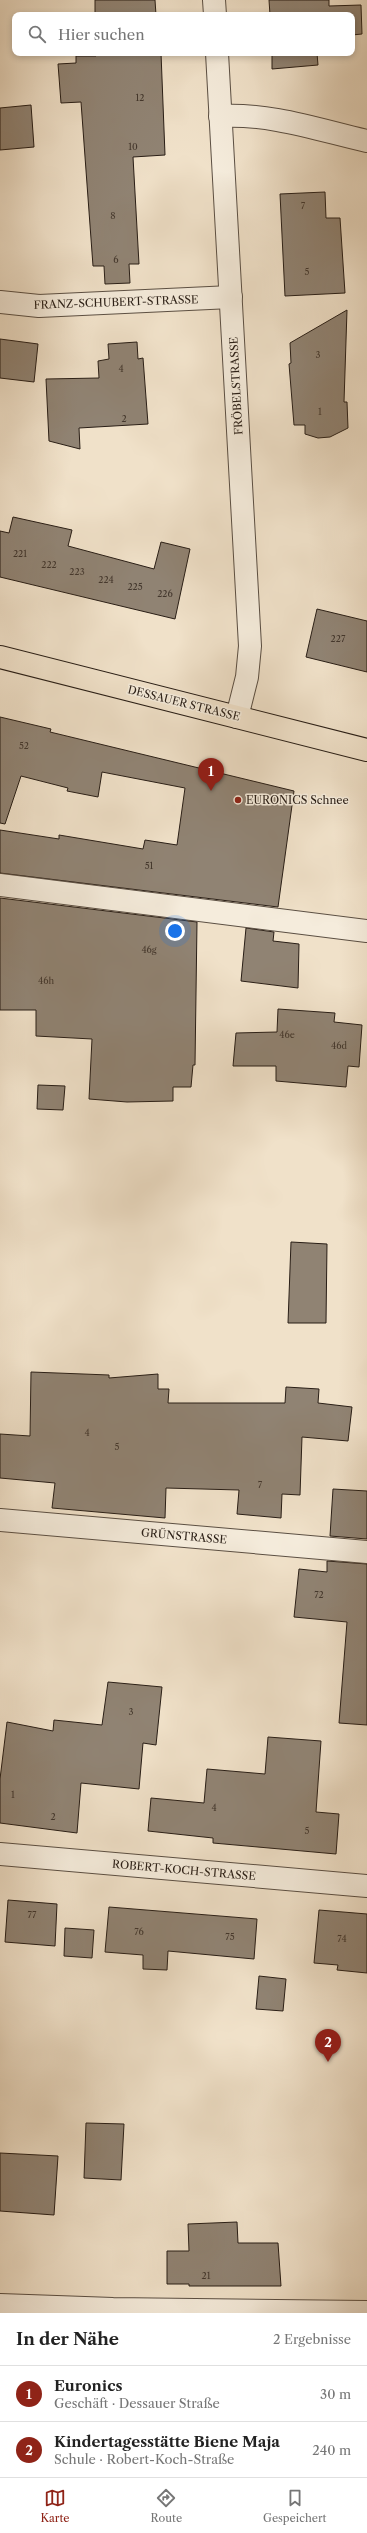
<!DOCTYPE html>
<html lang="de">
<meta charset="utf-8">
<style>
:root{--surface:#fff;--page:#f6f6f6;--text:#222;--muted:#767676;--line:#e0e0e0;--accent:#8f2418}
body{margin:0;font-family:"Libre Caslon Text",serif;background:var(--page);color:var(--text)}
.you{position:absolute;left:175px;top:931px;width:14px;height:14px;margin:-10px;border:3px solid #fff;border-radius:50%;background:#1a73e8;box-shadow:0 0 0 6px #1a73e833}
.badge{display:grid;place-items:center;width:26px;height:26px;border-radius:50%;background:var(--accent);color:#fff;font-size:13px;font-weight:700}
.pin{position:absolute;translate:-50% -33px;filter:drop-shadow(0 1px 2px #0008)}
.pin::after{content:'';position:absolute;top:21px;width:14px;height:12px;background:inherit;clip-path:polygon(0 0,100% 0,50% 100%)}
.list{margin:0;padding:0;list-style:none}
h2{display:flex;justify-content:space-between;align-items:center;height:52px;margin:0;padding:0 16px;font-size:17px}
h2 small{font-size:13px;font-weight:400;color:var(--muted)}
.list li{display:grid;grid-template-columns:26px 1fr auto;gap:12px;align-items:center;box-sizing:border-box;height:56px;padding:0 16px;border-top:1px solid var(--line)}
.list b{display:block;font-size:15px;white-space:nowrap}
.list p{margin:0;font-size:13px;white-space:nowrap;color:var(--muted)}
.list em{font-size:13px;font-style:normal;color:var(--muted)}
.icon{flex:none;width:22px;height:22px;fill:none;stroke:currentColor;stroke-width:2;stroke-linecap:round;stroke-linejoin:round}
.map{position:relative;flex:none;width:367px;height:2313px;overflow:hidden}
.search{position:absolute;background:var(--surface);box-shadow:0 2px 6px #0003;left:12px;right:12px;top:12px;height:44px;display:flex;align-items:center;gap:10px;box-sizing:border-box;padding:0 14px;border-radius:8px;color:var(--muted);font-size:15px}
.sheet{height:164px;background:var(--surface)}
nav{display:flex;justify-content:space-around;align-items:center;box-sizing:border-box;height:56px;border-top:1px solid var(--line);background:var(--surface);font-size:11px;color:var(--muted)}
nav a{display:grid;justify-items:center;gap:2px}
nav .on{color:var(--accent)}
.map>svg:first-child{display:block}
.building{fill:#908373;stroke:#291e16}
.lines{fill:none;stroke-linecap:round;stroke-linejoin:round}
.minor-casing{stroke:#5b4f43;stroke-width:24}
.primary-casing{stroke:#291e16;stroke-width:24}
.minor{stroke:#f5ecdc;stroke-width:22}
.primary{stroke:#f0e1c9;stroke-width:22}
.poi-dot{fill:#8f2418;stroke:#f5ecdc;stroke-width:1.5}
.labels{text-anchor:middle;stroke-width:3;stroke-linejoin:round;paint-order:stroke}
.number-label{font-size:9px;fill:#43372d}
.street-label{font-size:11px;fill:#291e16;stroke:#f5ecdc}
.poi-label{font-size:11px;fill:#291e16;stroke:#f5ecdc;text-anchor:start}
</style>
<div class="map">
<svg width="367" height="2313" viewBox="0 0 367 2313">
<rect width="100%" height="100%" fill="#f0e1c9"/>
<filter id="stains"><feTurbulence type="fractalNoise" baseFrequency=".005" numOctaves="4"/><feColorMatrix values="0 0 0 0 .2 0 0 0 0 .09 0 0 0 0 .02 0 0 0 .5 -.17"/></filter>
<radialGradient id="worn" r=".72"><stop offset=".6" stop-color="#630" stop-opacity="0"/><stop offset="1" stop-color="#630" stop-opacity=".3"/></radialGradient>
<g class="building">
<polygon points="95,0 155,0 156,15 95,15"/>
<polygon points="269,0 329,0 329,6 361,5 362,34 352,35 352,15 270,15"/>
<polygon points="96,53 161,53 165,155 133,157 139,264 129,264 130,283 105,284 104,266 93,266 81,102 61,103 58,64 76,63 76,56 96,56"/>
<polygon points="272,53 317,53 318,65 272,69"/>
<polygon points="31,105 34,147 0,150 0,108"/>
<polygon points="325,192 326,218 340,218 345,293 285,296 280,194"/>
<polygon points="347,310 344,402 347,402 348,428 330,437 318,438 305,434 305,425 294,425 289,364 291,363 290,343"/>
<polygon points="0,339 38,344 34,382 0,378"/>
<polygon points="137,342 138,359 143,358 148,424 79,428 80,449 49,441 46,379 99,378 98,361 109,359 108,344"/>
<polygon points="13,517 72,530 68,546 154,569 161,542 190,549 175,619 0,577 0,531 9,533"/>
<polygon points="317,609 367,621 367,672 306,657"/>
<polygon points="0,717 51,729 50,732 294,791 278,907 0,873 0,830 59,839 59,835 143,849 145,840 177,845 185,788 102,772 98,797 67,791 68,788 21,776 5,824 0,823"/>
<polygon points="0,898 197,922 195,1065 193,1065 191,1087 173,1087 173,1101 127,1102 89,1099 92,1039 36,1036 36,1010 0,1010"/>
<polygon points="246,928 274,932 273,941 299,944 298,988 241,981"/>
<polygon points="278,1009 335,1013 334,1022 362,1025 359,1067 348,1066 346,1087 276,1081 276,1066 233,1066 236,1033 277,1032"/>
<polygon points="38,1085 65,1086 63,1110 37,1109"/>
<polygon points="291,1242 327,1244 326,1323 288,1323"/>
<polygon points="31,1372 109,1375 109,1378 158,1374 158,1389 169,1389 168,1403 285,1403 286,1387 319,1389 318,1403 352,1407 348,1441 302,1437 300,1495 282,1494 281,1518 237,1514 239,1490 166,1488 165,1518 52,1508 55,1483 0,1478 0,1434 30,1436"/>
<polygon points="333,1489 367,1491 367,1539 330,1536"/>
<polygon points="327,1561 367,1564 367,1725 339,1723 347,1622 294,1617 299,1569 327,1572"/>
<polygon points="108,1682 162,1687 156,1745 143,1743 139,1789 81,1783 77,1833 0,1823 0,1779 7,1722 53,1731 54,1720 102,1725"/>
<polygon points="268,1737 321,1741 316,1812 339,1814 336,1854 213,1843 213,1838 148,1831 151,1798 204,1803 207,1769 265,1774"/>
<polygon points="8,1900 57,1904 55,1946 5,1942"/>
<polygon points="109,1907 257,1919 254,1959 168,1951 167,1970 143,1969 143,1955 105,1952"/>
<polygon points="319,1910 367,1914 367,1973 337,1970 338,1965 314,1963"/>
<polygon points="65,1928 94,1930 92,1958 64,1956"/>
<polygon points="259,1976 286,1979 283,2011 256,2009"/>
<polygon points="86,2123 124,2124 121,2180 84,2178"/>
<polygon points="0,2153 58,2156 54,2215 0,2211"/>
<polygon points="237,2222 238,2243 278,2243 281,2286 189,2286 189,2284 167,2284 167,2251 189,2251 188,2224"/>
</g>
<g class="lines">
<defs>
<g id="minor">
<polyline points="214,0 215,15"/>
<polyline points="217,53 250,646 247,677 237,717"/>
<path d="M220,116c50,-3 99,14 147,25"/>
<polyline points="0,302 39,306 231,297"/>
<polyline points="0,885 367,931"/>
<polyline points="0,1520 367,1552"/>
<polyline points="0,1854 367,1886"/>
<polyline points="0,2305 113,2309 367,2312"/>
</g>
<polyline id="primary" points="0,657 367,750"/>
</defs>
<use href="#minor" class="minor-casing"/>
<use href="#primary" class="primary-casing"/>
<use href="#minor" class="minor"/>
<use href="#primary" class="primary"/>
</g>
<circle class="poi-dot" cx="238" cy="800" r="4"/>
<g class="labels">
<g class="number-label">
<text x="140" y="101">12</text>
<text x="133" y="150">10</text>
<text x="303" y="209">7</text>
<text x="113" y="219">8</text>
<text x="116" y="263">6</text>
<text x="307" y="275">5</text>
<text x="318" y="358">3</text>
<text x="121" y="372">4</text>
<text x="320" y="415">1</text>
<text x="124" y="422">2</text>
<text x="20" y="557">221</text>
<text x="49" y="568">222</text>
<text x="77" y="575">223</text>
<text x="106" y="583">224</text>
<text x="135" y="590">225</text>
<text x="165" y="597">226</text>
<text x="338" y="642">227</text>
<text x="24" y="749">52</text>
<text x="149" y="869">51</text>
<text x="149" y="953">46g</text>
<text x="46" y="984">46h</text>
<text x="287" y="1038">46e</text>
<text x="339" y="1049">46d</text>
<text x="87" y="1436">4</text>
<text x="117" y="1450">5</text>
<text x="260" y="1488">7</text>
<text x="319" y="1598">72</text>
<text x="131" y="1715">3</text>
<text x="13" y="1798">1</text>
<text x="214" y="1811">4</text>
<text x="53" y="1820">2</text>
<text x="307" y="1834">5</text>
<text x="32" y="1918">77</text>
<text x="139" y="1935">76</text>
<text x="230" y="1940">75</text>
<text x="342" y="1942">74</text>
<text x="206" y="2279">21</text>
</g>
<g class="street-label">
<text transform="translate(116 302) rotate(-2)" y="4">FRANZ-SCHUBERT-STRASSE</text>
<text transform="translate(236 386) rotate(-93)" y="4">FRÖBELSTRASSE</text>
<text transform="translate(184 703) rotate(14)" y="4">DESSAUER STRASSE</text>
<text transform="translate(184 1536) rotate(5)" y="4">GRÜNSTRASSE</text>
<text transform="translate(184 1870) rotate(5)" y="4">ROBERT-KOCH-STRASSE</text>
</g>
<g class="poi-label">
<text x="246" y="804">EURONICS Schnee</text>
</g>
</g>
<rect width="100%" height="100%" filter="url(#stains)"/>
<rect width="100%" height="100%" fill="url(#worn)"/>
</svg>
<div class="you"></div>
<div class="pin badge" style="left:211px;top:791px">1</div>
<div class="pin badge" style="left:328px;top:2062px">2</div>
<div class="search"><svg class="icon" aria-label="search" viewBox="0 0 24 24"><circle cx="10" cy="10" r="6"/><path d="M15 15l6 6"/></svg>Hier suchen</div>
</div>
<section class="sheet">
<h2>In der Nähe<small>2 Ergebnisse</small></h2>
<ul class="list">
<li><span class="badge">1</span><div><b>Euronics</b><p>Geschäft · Dessauer Straße</p></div><em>30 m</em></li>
<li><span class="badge">2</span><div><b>Kindertagesstätte Biene Maja</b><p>Schule · Robert-Koch-Straße</p></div><em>240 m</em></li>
</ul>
</section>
<nav>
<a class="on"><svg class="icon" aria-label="map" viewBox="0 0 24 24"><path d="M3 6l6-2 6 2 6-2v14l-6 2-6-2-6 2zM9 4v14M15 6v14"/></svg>Karte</a>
<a><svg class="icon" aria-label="directions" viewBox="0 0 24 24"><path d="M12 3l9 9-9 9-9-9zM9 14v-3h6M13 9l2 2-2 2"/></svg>Route</a>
<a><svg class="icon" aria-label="saved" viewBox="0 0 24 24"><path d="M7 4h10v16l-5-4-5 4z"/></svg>Gespeichert</a>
</nav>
